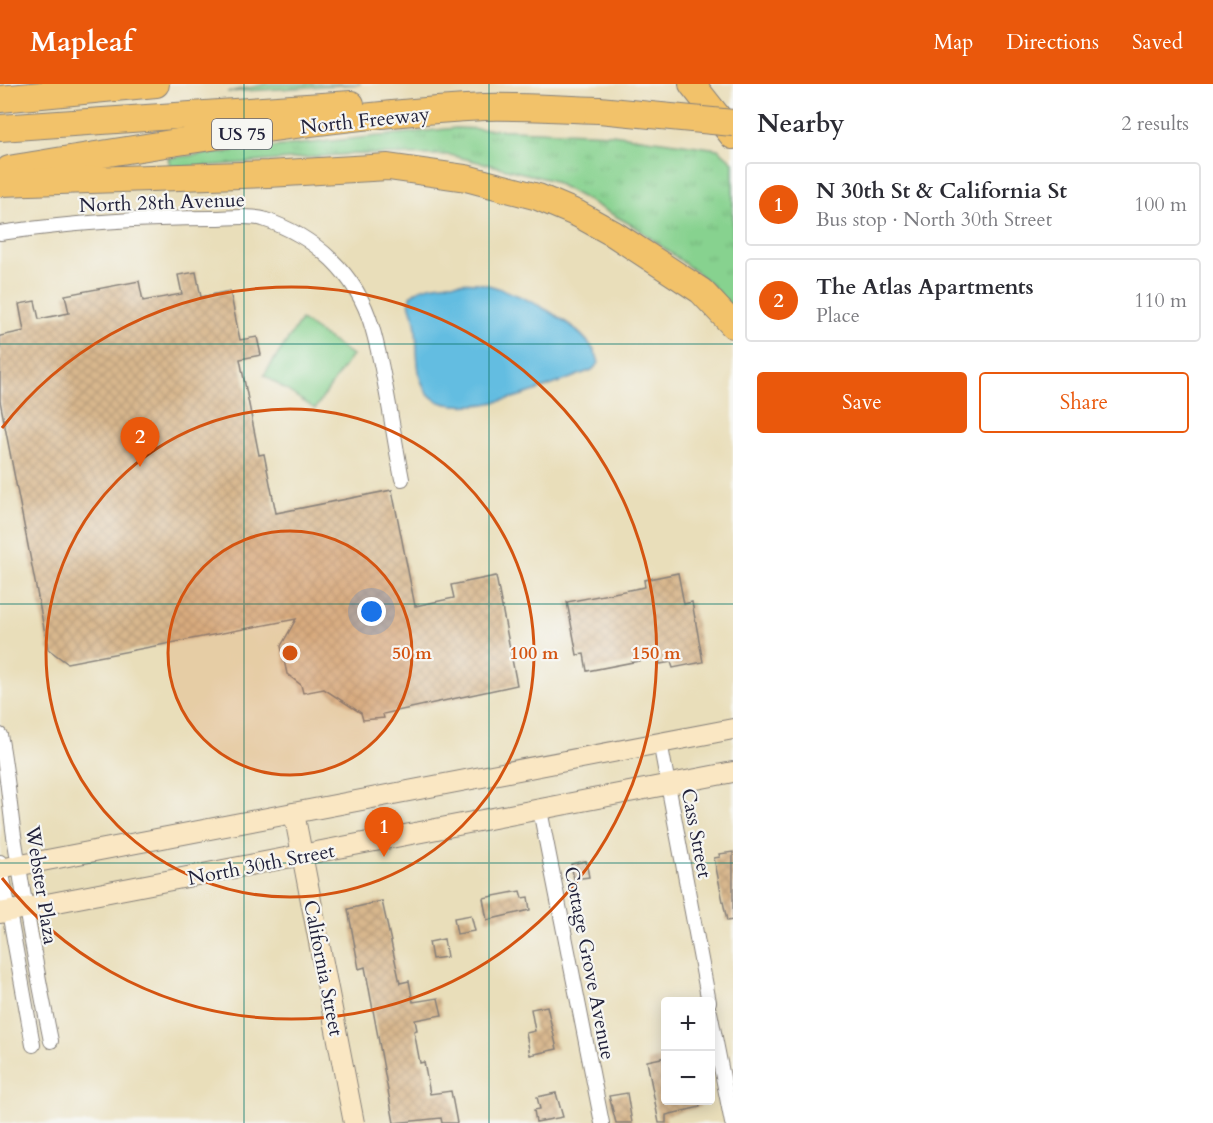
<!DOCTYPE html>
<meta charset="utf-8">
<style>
:root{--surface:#fff;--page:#f7f7f7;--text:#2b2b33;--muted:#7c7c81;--line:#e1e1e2;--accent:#ea580c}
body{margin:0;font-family:Cardo,serif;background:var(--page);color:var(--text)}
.controls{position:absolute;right:18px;bottom:18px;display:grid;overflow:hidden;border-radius:6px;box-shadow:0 3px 15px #0003}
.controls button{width:54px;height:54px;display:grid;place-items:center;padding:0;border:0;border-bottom:2px solid var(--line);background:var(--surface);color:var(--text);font:30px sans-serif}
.you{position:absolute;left:372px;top:528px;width:21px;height:21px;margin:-15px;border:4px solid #fff;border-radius:50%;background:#1a73e8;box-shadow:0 0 0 9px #1a73e833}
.badge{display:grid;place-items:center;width:39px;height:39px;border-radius:50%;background:var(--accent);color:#fff;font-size:20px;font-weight:700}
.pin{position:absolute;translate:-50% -50px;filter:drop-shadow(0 2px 3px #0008)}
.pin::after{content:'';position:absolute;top:32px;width:21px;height:18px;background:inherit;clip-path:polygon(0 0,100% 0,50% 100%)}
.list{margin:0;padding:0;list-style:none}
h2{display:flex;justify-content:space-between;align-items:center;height:78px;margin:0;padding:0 24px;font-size:26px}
h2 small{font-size:20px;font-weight:400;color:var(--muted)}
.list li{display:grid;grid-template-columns:39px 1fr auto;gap:18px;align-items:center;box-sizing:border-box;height:84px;margin:0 12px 12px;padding:0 12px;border:2px solid var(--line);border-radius:6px}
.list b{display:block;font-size:22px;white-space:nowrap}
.list p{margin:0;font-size:20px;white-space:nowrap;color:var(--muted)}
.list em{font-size:20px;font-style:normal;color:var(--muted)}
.actions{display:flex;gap:12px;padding:18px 24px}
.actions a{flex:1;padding:14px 0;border:2px solid var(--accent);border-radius:6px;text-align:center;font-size:21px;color:var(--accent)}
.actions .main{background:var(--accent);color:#fff}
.map{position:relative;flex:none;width:733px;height:1039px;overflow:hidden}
header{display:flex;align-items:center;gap:36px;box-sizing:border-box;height:84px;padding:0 30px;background:var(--accent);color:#fff}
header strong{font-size:28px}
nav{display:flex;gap:33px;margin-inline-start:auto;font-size:21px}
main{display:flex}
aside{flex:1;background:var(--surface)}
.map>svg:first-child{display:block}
.grass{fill:url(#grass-tufts);stroke:#547a65;stroke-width:1.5}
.green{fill:#87d28f;stroke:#547a65;stroke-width:1.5}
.water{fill:#63bde1;stroke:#42708e;stroke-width:1.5}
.building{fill:url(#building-cross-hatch)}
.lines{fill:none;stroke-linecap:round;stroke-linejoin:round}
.street-casing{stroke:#86807a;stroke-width:16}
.secondary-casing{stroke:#86807a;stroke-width:22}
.highway-casing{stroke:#86807a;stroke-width:28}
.street{stroke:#fff;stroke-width:14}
.secondary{stroke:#fae7c3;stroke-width:20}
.highway{stroke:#f2c26a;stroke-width:26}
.highway-bridge-casing{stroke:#86807a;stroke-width:28;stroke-linecap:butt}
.highway-bridge{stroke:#f2c26a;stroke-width:26}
.grid{fill:none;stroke:#0f766e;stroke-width:1.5;stroke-opacity:0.55}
.ring{fill:none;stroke:#d45411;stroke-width:3}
.labels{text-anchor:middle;stroke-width:4.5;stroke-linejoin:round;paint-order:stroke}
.shield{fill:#f6f6f2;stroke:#626272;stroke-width:1.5}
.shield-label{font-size:18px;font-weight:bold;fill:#22223b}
.street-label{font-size:20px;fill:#22223b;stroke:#f6f6f2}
.centre{fill:#d45411;stroke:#f6f6f2;stroke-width:3}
.ring-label{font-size:18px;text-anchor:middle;font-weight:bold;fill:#d45411;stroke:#f6f6f2;stroke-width:4.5;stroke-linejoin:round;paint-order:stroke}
</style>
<header>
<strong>Mapleaf</strong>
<nav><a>Map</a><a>Directions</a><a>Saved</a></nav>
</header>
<main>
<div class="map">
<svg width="733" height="1039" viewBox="0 0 733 1039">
<defs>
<pattern id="grass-tufts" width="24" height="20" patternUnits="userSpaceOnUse" patternTransform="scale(1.5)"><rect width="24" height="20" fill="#87d28f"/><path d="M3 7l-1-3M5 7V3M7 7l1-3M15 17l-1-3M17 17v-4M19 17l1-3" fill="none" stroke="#74b47c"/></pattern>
<pattern id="building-cross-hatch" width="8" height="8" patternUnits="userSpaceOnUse" patternTransform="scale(1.5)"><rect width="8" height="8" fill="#d8b78d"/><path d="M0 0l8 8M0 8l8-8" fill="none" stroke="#b99d7b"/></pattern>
</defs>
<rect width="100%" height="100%" fill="#f6f6f2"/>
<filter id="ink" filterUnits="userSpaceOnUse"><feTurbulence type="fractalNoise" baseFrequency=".0167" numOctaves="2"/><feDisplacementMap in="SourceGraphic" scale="12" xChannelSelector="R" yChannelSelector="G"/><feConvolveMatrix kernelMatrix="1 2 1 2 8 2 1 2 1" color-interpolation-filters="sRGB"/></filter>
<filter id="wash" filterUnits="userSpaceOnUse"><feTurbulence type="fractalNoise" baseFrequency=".008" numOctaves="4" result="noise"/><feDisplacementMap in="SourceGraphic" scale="24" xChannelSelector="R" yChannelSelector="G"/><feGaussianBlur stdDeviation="1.35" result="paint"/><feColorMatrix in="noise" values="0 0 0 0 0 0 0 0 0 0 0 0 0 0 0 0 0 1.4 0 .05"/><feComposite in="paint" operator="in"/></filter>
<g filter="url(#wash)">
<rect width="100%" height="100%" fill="#e9deba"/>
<g class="grass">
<polygon points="268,0 361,0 227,8"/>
<polygon points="456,44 612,50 718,65 733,78 733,225 708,197 637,144 551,96 450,71 350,70 171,85 168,74"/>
</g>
<polygon class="green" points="301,236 352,271 315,325 264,291"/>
<path class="water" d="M449,199c9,0 19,-1 28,0 34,4 116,44 122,80l-7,7c-41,15 -101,42 -145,34 -38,-7 -27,-56 -32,-82 -1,-8 -9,-19 -4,-26 9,-11 26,-11 38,-13z"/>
<g id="blocks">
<g class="building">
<polygon points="196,188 201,213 230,207 240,256 257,253 261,271 240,275 259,371 264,370 276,429 392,406 415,522 454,514 451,501 496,492 517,601 383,630 384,634 363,636 361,629 324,605 303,609 301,601 287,590 281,562 296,535 67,579 48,565 0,317 0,252 24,247 19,220 35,217 39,235 69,229 65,211 139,197 143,217 182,210 178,191"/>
<polygon points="678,489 684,520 692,518 703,578 673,584 671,578 660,580 659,573 587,587 584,570 577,571 567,518 645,503 644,496"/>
<polygon points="733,768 733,836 727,837 714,774 720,773 719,770"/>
<polygon points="586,777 589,793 574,795 571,780"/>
<polygon points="520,807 522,814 528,813 530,826 487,836 483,814"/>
<polygon points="382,817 400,899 409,897 413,918 438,914 442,931 415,936 417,946 414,947 420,979 424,978 430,1010 451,1007 457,1039 442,1039 441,1034 394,1039 365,883 359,885 348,825"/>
<polygon points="471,831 475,847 457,850 454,834"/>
<polygon points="444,855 447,873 432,875 429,858"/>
<polygon points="547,922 557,965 530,971 526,949 535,947 531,925"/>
<polygon points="666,973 666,1017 699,1017 700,1023 666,1031 666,1039 659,1039 647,977"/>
<polygon points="556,1009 563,1033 536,1038 534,1026 540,1025 537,1013"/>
<polygon points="627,1009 632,1039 616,1039 609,1012"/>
</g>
</g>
</g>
<g filter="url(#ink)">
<use href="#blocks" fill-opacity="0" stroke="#86807a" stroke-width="1.5"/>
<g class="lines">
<defs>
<g id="street">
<path d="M0,149c70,-10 142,-15 213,-15 16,0 36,-3 50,1 52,17 94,55 109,108 14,48 20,102 30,152"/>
<path d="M0,651c7,34 9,67 14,101 11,69 23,137 37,205"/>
<polyline points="660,658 709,918"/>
<polyline points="540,726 602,1039"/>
<polyline points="0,778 33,961"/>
<polyline points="710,928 732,1039"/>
</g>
<g id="secondary">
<polyline points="294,729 354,1039"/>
<polyline points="0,785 733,645"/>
<polyline points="0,829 733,688"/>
</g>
<g id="highway">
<polyline points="692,0 733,52"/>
<polyline points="0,15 156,0"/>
<polyline points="0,44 351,20"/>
<path d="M9,85c156,-25 318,-54 476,-62 37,-1 76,2 114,3"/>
<polyline points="0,99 268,90 388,83 466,94 538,113 578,130 614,150 701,207 733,241"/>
</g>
</defs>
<use href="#street" class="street-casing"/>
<use href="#secondary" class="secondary-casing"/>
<use href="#highway" class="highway-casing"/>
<use href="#street" class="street"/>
<use href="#secondary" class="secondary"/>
<use href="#highway" class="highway"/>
<defs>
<polyline id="highway-bridge" points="599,26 733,39"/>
</defs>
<use href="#highway-bridge" class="highway-bridge-casing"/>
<use href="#highway-bridge" class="highway-bridge"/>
</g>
</g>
<path class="grid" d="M244,0v1039M489,0v1039M0,260h733M0,520h733M0,779h733"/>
<circle cx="290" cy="569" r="122" fill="#d45411" fill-opacity=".12"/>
<g class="ring">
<circle cx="290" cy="569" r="122"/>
<circle cx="290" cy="569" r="244"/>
<path d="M2 344A366 366 0 1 1 2 794"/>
</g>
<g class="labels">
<rect class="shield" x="212" y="35" width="60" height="30" rx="4.5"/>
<g class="shield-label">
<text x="242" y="56">US 75</text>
</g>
<g class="street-label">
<text transform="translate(365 36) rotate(-6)" y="7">North Freeway</text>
<text transform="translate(162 118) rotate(-2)" y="7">North 28th Avenue</text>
<text transform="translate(697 749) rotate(79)" y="7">Cass Street</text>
<text transform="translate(261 780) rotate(-11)" y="7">North 30th Street</text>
<text transform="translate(42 801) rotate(81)" y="7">Webster Plaza</text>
<text transform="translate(590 879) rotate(79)" y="7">Cottage Grove Avenue</text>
<text transform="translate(324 884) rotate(79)" y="7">California Street</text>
</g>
</g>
<circle cx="290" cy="569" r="9" class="centre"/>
<g class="ring-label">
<text x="412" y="575">50 m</text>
<text x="534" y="575">100 m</text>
<text x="656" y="575">150 m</text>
</g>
</svg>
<div class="controls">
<button>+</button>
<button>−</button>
</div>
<div class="you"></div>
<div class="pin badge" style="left:384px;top:773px">1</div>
<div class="pin badge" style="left:140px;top:383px">2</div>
</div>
<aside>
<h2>Nearby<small>2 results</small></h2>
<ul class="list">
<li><span class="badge">1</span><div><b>N 30th St &amp; California St</b><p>Bus stop · North 30th Street</p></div><em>100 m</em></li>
<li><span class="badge">2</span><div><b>The Atlas Apartments</b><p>Place</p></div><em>110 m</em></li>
</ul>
<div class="actions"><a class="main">Save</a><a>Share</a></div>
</aside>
</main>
